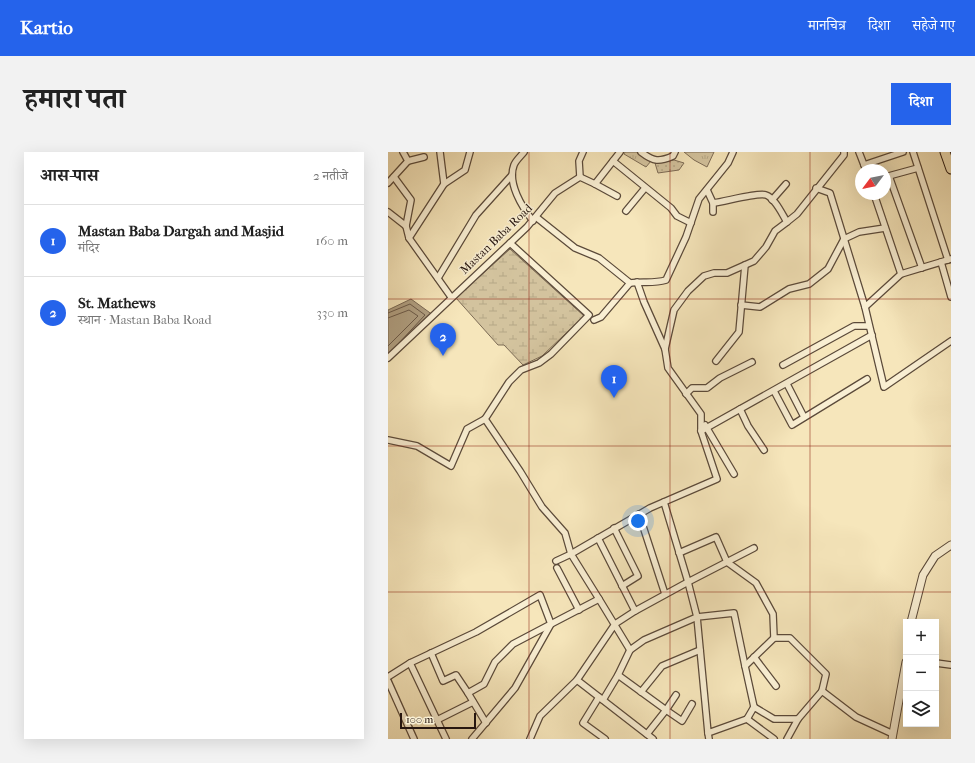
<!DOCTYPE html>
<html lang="hi">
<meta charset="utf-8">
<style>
:root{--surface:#fff;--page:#f2f2f2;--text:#222;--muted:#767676;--line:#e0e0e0;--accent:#2563eb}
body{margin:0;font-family:"IM FELL French Canon","Noto Serif Devanagari",serif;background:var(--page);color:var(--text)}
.controls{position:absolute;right:12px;bottom:12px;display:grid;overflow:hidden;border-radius:0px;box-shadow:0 4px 16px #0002}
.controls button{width:36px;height:36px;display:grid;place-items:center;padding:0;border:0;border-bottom:1px solid var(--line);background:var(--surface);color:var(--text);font:20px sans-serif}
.compass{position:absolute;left:467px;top:12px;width:36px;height:36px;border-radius:50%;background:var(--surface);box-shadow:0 4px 16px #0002;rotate:238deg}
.scale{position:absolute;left:12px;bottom:10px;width:76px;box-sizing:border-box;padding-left:4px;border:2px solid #27160f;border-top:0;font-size:11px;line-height:14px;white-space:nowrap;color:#27160f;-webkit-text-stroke:3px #f9efd3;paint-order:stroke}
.you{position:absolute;left:250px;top:369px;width:14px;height:14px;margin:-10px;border:3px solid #fff;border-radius:50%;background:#1a73e8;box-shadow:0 0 0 6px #1a73e833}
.badge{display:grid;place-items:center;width:26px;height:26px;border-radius:50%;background:var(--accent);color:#fff;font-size:13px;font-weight:700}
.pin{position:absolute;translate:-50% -33px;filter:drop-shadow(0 1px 2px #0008)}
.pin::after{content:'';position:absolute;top:21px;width:14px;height:12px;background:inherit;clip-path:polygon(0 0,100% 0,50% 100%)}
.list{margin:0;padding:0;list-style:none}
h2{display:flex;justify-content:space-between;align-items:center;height:52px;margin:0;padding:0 16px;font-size:17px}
h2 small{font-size:13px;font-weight:400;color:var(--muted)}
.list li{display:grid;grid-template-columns:26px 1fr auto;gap:12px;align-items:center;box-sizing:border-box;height:72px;padding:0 16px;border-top:1px solid var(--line)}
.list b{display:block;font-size:15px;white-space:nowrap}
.list p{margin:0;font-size:13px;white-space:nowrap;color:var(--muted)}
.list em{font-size:13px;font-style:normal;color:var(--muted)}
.icon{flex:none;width:22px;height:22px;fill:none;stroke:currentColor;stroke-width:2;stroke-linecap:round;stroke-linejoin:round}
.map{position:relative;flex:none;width:563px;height:587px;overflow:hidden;border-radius:0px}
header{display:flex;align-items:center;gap:24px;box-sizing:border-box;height:56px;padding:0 20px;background:var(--accent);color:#fff}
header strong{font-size:19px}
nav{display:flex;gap:22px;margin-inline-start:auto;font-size:14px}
.intro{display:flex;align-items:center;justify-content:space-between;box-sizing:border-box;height:96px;padding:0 24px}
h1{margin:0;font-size:28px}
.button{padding:10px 18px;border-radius:0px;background:var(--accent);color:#fff;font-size:14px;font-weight:700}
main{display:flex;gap:24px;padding:0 24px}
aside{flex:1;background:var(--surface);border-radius:0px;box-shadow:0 4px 16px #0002}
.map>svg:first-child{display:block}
.grass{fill:url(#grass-tufts);stroke:#7d6c56}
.wetland{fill:url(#wetland-marsh);stroke:#7d6c56}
.park{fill:url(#park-dots);stroke:#7d6c56}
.water{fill:#b09f81;stroke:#796853}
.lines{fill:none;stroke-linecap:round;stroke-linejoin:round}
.shore{stroke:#6c5a48;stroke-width:1}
.minor-casing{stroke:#5b4a3a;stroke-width:8}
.tertiary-casing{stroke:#5b4a3a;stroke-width:9}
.trunk-casing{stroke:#27160f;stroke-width:11}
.minor{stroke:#f9efd3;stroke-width:5.5}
.tertiary{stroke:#f9efd3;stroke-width:7}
.trunk{stroke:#f6e6bb;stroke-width:9}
.grid{fill:none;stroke:#8f2418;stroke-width:1;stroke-opacity:0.55}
.labels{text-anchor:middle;stroke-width:3;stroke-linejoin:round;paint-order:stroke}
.street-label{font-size:12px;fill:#27160f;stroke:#f9efd3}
</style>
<header>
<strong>Kartio</strong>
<nav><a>मानचित्र</a><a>दिशा</a><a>सहेजे गए</a></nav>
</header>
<div class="intro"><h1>हमारा पता</h1><a class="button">दिशा</a></div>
<main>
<aside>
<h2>आस-पास<small>2 नतीजे</small></h2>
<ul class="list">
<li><span class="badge">1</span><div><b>Mastan Baba Dargah and Masjid</b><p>मंदिर</p></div><em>160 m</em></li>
<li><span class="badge">2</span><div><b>St. Mathews</b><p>स्थान · Mastan Baba Road</p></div><em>330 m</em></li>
</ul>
</aside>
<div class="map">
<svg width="563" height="587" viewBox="0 0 563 587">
<defs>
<pattern id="grass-tufts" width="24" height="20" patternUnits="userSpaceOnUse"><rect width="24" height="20" fill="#d3c39e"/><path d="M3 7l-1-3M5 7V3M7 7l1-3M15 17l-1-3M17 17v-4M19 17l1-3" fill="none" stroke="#b5a787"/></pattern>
<pattern id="wetland-marsh" width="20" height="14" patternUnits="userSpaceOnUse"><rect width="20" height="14" fill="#d3c39e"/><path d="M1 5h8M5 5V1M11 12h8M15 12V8" fill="none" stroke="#b5a787"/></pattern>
<pattern id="park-dots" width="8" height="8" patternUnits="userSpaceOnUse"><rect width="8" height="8" fill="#d3c39e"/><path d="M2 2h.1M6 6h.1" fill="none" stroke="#b5a787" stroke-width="1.8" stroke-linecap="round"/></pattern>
</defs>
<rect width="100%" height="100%" fill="#f6e6bb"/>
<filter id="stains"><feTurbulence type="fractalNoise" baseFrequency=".005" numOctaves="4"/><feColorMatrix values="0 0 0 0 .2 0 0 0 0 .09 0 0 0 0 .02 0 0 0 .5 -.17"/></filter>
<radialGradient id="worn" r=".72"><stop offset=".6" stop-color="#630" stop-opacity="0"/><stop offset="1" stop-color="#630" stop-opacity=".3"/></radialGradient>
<g class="grass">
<polygon points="237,0 251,0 263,9 258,15 236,2"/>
<polygon points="296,0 326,0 319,15 306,8"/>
</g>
<polygon class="wetland" points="122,97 196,164 154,204 135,213 116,193 110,193 68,146"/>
<polygon class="park" points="286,8 296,11 291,18 270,21 267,11"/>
<polygon class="water" points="23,147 45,163 0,207 0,158"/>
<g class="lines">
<g class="shore">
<polyline points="0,161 22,152 37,163 11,191"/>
<polyline points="0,166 21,158 30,164 0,194"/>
</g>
<defs>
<g id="minor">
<polyline points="52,0 56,32 21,86 63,145"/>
<path d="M136,0c-3,4 -8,8 -10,13 -7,18 8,42 19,56"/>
<path d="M253,0c13,10 18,10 32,4l2,-4"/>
<polyline points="471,0 478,18"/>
<polyline points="525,0 560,108"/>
<polyline points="20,9 36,5"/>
<polyline points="225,9 283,56 289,64 303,71"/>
<polyline points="476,13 515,0"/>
<polyline points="501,24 534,116"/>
<polyline points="6,25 23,48 18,74 21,86"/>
<polyline points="192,25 191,9 195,0"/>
<polyline points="497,25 530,16"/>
<polyline points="0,31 20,9 15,0"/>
<polyline points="56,32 77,18 82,0"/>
<polyline points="207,32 229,44"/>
<polyline points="428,36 442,41 477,155 513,122 563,107"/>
<polyline points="319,38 325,51 325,60"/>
<polyline points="486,42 513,122"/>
<polyline points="384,48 398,32"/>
<path d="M325,51c11,-1 45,-11 53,-8 9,3 16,19 21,27l10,-8 47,-59v-3"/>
<polyline points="238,59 257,36"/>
<polyline points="0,60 18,74"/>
<path d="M148,65l39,31 24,10 31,25c13,-2 23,1 36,-3l20,-43 13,-38 29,-36 5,-11"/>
<polyline points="122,91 201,163 163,202 151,211 133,218 121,230 97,267 132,319 154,355 177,381 183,402 168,409"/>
<polyline points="553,110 563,145"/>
<polyline points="50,126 88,63 124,23"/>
<polyline points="249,130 256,150 277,197"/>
<polyline points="353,153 372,155 401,137 421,132 440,117 456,87 471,80 497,76"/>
<polyline points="477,155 496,235 563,189"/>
<polyline points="206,168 213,165 242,131"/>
<polyline points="0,206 139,75 167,41 192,25 207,32 232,0"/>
<polyline points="328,209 351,180 357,113"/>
<polyline points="395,213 466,174 481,174"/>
<polyline points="399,232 416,265"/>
<polyline points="386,239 404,273 479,227"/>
<polyline points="298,242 304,236 319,236 332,226 364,210"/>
<polyline points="352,257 360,274 376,298"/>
<polyline points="317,273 346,322"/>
<polyline points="313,279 484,183"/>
<polyline points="0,288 29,294 63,314 79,277 97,267"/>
<polyline points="276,350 300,430 366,396"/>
<polyline points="251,362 277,442"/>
<polyline points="226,376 250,424 234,434"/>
<polyline points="210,386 247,459"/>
<polyline points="291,401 328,385 339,410 368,431 385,462 386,486"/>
<polyline points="169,416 191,458"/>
<polyline points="211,447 242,498 256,488 309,465 300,430 247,459 227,472 189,528 265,587"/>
<polyline points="43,501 55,529 68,523 80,541"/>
<polyline points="366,505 388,534"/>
<polyline points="548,511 563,513"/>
<polyline points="357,514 346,461 309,465 320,581 359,567 366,555 386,567 410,567 434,539 468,565 505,582"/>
<polyline points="230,523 278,558 259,582"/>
<polyline points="0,525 22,511"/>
<polyline points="0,529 26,587"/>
<polyline points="253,540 274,514 312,498"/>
<polyline points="288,543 278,558 294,569 304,552"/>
<polyline points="211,545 195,571 217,587"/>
<polyline points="215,548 230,523 242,498"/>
<polyline points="366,555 357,514 386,486 402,486 438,522 434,539"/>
<polyline points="359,567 386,587"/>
<polyline points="49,568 85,550"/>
<polyline points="320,581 321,587"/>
<polyline points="58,587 22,511 88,480 152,443 163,472 125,492 107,510 96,532 80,541 98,571"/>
<polyline points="84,587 127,536 163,472 211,447 183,402 262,356 329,327 313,279 313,262 280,216 277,197 286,158 300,139 316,124 326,121 339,121 366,109 378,95 387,79 399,70"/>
<polyline points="142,587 152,564 189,528"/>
<polyline points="399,587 410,567"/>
</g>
<g id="tertiary">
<polyline points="523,470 535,423 547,404 563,393"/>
<polyline points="504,587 518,510"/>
</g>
<polyline id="trunk" points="557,0 563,17"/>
</defs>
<use href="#minor" class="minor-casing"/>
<use href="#tertiary" class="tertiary-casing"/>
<use href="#trunk" class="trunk-casing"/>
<use href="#minor" class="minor"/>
<use href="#tertiary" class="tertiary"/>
<use href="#trunk" class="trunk"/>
</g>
<path class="grid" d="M141,0v587M282,0v587M422,0v587M0,147h563M0,294h563M0,440h563"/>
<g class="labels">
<g class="street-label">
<text transform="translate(108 87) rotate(-44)" y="4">Mastan Baba Road</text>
</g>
</g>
<rect width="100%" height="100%" filter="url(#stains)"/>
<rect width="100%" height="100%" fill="url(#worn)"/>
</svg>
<div class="controls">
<button>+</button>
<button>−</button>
<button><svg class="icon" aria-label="layers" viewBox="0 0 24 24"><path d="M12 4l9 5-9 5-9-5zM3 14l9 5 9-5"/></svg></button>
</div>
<svg class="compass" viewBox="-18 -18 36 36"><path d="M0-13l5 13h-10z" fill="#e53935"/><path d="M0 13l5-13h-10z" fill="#767676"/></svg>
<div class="scale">100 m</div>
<div class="you"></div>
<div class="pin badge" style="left:226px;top:246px">1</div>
<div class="pin badge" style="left:55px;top:204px">2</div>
</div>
</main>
